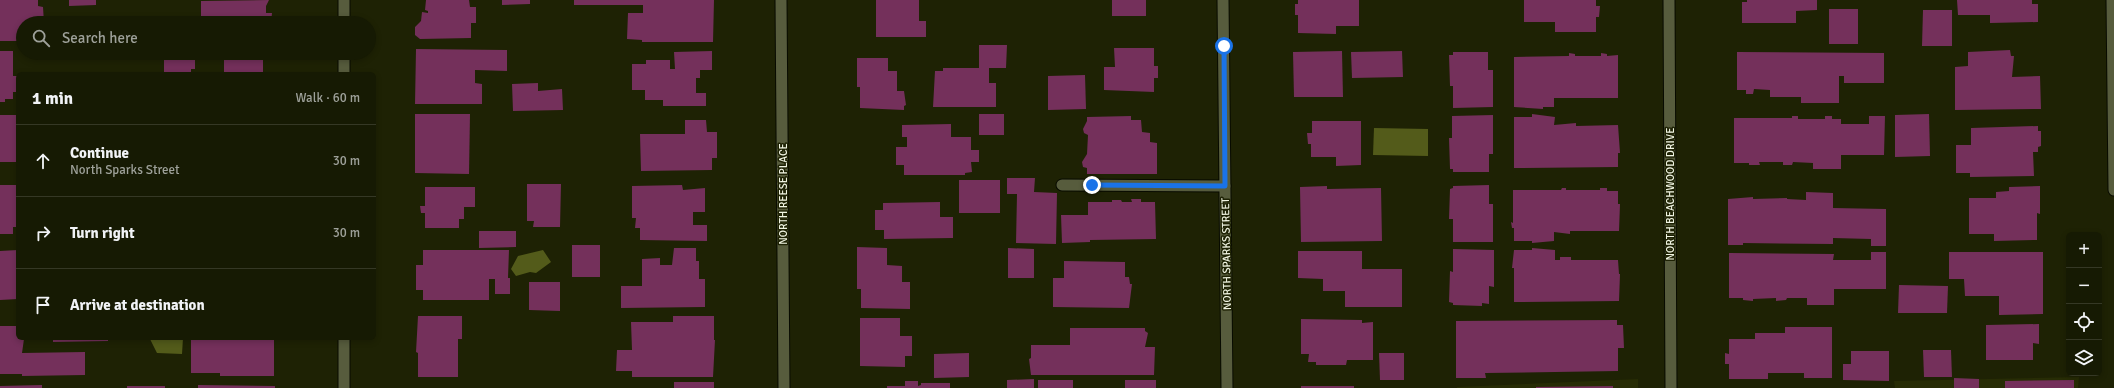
<!DOCTYPE html>
<meta charset="utf-8">
<style>
:root{--surface:#161a03;--page:#1f230d;--text:#f1f3f6;--muted:#9ea19a;--line:#353825}
body{margin:0;font-family:Signika,sans-serif;background:var(--page);color:var(--text)}
.controls{position:absolute;right:12px;bottom:12px;display:grid;overflow:hidden;border-radius:6px;box-shadow:0 2px 6px #0003}
.controls button{width:36px;height:36px;display:grid;place-items:center;padding:0;border:0;border-bottom:1px solid var(--line);background:var(--surface);color:var(--text);font:20px sans-serif}
.stop{position:absolute;width:12px;height:12px;margin:-9px;border:3px solid #1a73e8;border-radius:50%;background:#fff}
.stop.end{background:#1a73e8;border-color:#fff;box-shadow:0 1px 4px #0008}
.list{margin:0;padding:0;list-style:none}
h2{display:flex;justify-content:space-between;align-items:center;height:52px;margin:0;padding:0 16px;font-size:17px}
h2 small{font-size:13px;font-weight:400;color:var(--muted)}
.list li{display:grid;grid-template-columns:26px 1fr auto;gap:12px;align-items:center;box-sizing:border-box;height:72px;padding:0 16px;border-top:1px solid var(--line)}
.list b{display:block;font-size:15px;white-space:nowrap}
.list p{margin:0;font-size:13px;white-space:nowrap;color:var(--muted)}
.list em{font-size:13px;font-style:normal;color:var(--muted)}
.icon{flex:none;width:22px;height:22px;fill:none;stroke:currentColor;stroke-width:2;stroke-linecap:round;stroke-linejoin:round}
.map{position:relative;flex:none;width:2114px;height:388px;overflow:hidden}
.search{position:absolute;background:var(--surface);box-shadow:0 2px 6px #0003;left:16px;top:16px;width:360px;height:44px;display:flex;align-items:center;gap:10px;box-sizing:border-box;padding:0 14px;border-radius:22px;color:var(--muted);font-size:15px}
.panel{position:absolute;background:var(--surface);box-shadow:0 2px 6px #0003;left:16px;top:72px;width:360px;height:268px;border-radius:6px}
.map>svg:first-child{display:block}
.built{fill:#272c05}
.water{fill:#535b1a}
.building{fill:#74305b}
.lines{fill:none;stroke-linecap:round;stroke-linejoin:round}
.service-casing{stroke:#080b00;stroke-width:13}
.minor-casing{stroke:#080b00;stroke-width:13}
.service{stroke:#575c3d;stroke-width:11}
.minor{stroke:#575c3d;stroke-width:11}
.route{stroke:#1a73e8;stroke-width:5}
.labels{text-anchor:middle;stroke-width:3;stroke-linejoin:round;paint-order:stroke}
.street-label{font-size:11px;fill:#f0f4e2;stroke:#1e2204}
</style>
<div class="map">
<svg width="2114" height="388" viewBox="0 0 2114 388">
<rect width="100%" height="100%" fill="#1e2204"/>
<g class="built">
<polygon points="2079,377 2078,388 1895,388 1894,381"/>
<polygon points="1638,379 1638,388 1457,388 1457,387"/>
</g>
<g class="water">
<polygon points="1374,128 1428,129 1428,156 1373,155"/>
<polygon points="543,250 551,262 536,273 530,272 516,276 511,269 518,256"/>
<polygon points="143,338 183,338 182,354 157,353 150,339"/>
</g>
<g class="building">
<polygon points="0,0 38,0 38,6 43,7 44,23 23,23 23,41 0,41"/>
<polygon points="69,0 96,0 96,5 69,6"/>
<polygon points="269,0 266,6 266,13 272,13 271,23 201,23 201,1"/>
<polygon points="426,0 469,0 470,7 476,7 476,23 471,23 471,38 420,39 415,35 415,27 421,21 422,12 428,13 428,11 425,10"/>
<polygon points="502,0 530,0 530,4 502,5"/>
<polygon points="574,0 714,0 713,42 642,42 642,40 627,39 628,13 643,13 643,5 574,5"/>
<polygon points="876,0 919,0 919,21 926,21 926,37 876,37"/>
<rect x="1112" y="0" width="34" height="16"/>
<polygon points="1298,0 1359,0 1359,26 1336,26 1336,34 1298,33 1298,15 1295,15 1295,4 1298,4"/>
<polygon points="1524,0 1596,0 1596,6 1600,6 1599,17 1596,17 1596,32 1555,32 1555,22 1524,22"/>
<polygon points="1747,0 1817,0 1817,10 1796,11 1796,23 1742,23 1742,2 1747,2"/>
<polygon points="1957,0 2032,0 2032,4 2038,4 2038,22 1990,23 1990,15 1958,15"/>
<rect x="1829" y="9" width="29" height="35"/>
<polygon points="1923,10 1952,10 1952,46 1922,46"/>
<polygon points="979,45 1007,45 1006,68 989,68 989,83 996,83 996,107 933,107 935,71 943,71 943,68 979,68"/>
<polygon points="1114,48 1154,48 1154,66 1158,66 1158,78 1154,78 1154,92 1104,90 1104,67 1115,67"/>
<polygon points="416,49 507,50 507,71 475,70 475,83 482,84 482,104 415,104"/>
<polygon points="2010,50 2011,56 2014,56 2012,77 2040,76 2041,109 1955,110 1955,67 1968,66 1968,52"/>
<polygon points="0,51 13,51 13,76 18,76 18,92 13,92 13,99 5,99 5,102 0,102"/>
<polygon points="712,51 712,70 700,70 700,78 696,78 696,93 706,93 706,106 663,106 663,100 645,100 645,90 632,90 632,64 646,64 646,60 670,60 670,69 675,69 674,52"/>
<polygon points="1342,51 1343,97 1294,97 1293,52"/>
<polygon points="1402,51 1403,77 1352,78 1351,52"/>
<polygon points="1453,52 1488,52 1488,70 1493,70 1493,107 1453,108 1453,86 1450,86 1449,55 1453,55"/>
<polygon points="1737,52 1884,53 1884,83 1844,83 1844,76 1839,76 1839,103 1801,103 1801,97 1770,97 1770,90 1754,89 1753,94 1746,94 1746,90 1737,90"/>
<polygon points="150,53 195,53 195,69 191,69 191,72 164,72 164,57 150,57"/>
<polygon points="1569,53 1575,54 1575,56 1601,56 1601,53 1607,54 1607,56 1618,55 1618,98 1554,98 1554,107 1543,107 1543,109 1514,107 1514,57 1569,56"/>
<rect x="224" y="57" width="39" height="17"/>
<polygon points="857,58 888,58 888,71 897,71 897,91 904,91 906,105 904,106 904,110 860,108 860,87 857,87"/>
<polygon points="1085,75 1086,109 1048,110 1048,76"/>
<polygon points="538,83 538,91 562,89 563,110 513,111 512,84"/>
<polygon points="415,114 470,114 469,174 415,173"/>
<rect x="979" y="114" width="25" height="21"/>
<polygon points="1532,114 1555,117 1554,125 1576,123 1576,126 1618,125 1620,153 1618,153 1618,167 1514,168 1514,117 1532,117"/>
<polygon points="1929,114 1930,156 1895,157 1895,115"/>
<rect x="0" y="115" width="18" height="47"/>
<polygon points="1493,115 1493,154 1489,154 1489,172 1453,172 1453,169 1450,169 1449,138 1452,138 1452,116"/>
<polygon points="1131,116 1131,120 1141,120 1142,132 1150,133 1150,142 1157,143 1157,174 1087,174 1087,168 1083,167 1082,162 1087,154 1088,135 1084,133 1083,129 1087,121 1087,117"/>
<polygon points="1792,116 1798,116 1798,119 1825,119 1825,116 1832,116 1832,119 1841,119 1841,124 1869,124 1869,116 1885,116 1884,155 1841,155 1841,169 1813,169 1813,163 1793,162 1792,165 1783,165 1783,162 1759,162 1760,165 1749,165 1749,163 1734,163 1734,118 1792,118"/>
<polygon points="685,120 706,120 707,132 717,132 717,158 712,158 712,170 641,171 640,134 685,134"/>
<polygon points="1312,121 1361,121 1361,165 1336,166 1336,157 1311,157 1311,144 1308,144 1307,133 1312,133"/>
<polygon points="951,124 951,137 971,137 971,150 979,150 979,162 971,162 972,172 965,173 965,175 904,175 904,165 896,165 896,147 907,147 907,137 902,137 902,125"/>
<polygon points="2038,126 2038,131 2041,131 2041,146 2038,147 2038,152 2033,152 2034,176 1970,177 1970,173 1956,173 1956,145 1971,145 1971,128"/>
<polygon points="1007,178 1035,178 1034,192 1057,193 1056,244 1016,243 1017,194 1007,194"/>
<rect x="959" y="180" width="41" height="33"/>
<polygon points="527,184 561,184 560,227 533,227 534,221 527,221"/>
<polygon points="0,185 18,185 18,227 13,227 13,234 0,234"/>
<polygon points="682,185 683,190 705,188 705,212 693,212 693,225 707,225 707,241 640,240 640,228 635,228 636,218 632,218 632,186"/>
<polygon points="1489,185 1489,204 1493,204 1493,242 1453,242 1453,219 1449,219 1450,189 1453,188 1453,186"/>
<polygon points="1327,186 1327,189 1381,188 1382,241 1301,242 1300,187"/>
<polygon points="2040,186 2040,214 2037,213 2037,240 1994,241 1994,234 1969,234 1969,198 1996,198 1996,192 2009,191 2009,187"/>
<polygon points="425,187 475,187 475,207 464,207 464,219 459,219 459,228 425,228 425,213 421,213 420,206 425,206"/>
<polygon points="1562,188 1566,188 1566,190 1600,190 1600,188 1607,188 1607,191 1618,191 1618,204 1620,204 1619,231 1570,231 1570,234 1554,232 1554,241 1532,243 1532,241 1514,241 1514,228 1512,228 1511,222 1513,223 1513,190 1561,190"/>
<polygon points="1806,192 1833,193 1833,208 1886,209 1886,246 1871,246 1871,239 1833,238 1833,244 1743,243 1743,245 1728,245 1728,199 1753,197 1753,199 1787,198 1787,199 1806,200"/>
<polygon points="1131,199 1141,199 1141,202 1155,202 1156,239 1090,240 1090,242 1062,243 1061,215 1088,215 1088,202 1112,202 1112,200 1121,200 1122,202 1132,202"/>
<polygon points="940,202 940,217 953,217 953,238 884,239 884,230 875,230 875,210 883,210 883,203"/>
<polygon points="479,231 516,231 516,247 479,248"/>
<rect x="572" y="245" width="28" height="32"/>
<polygon points="857,247 887,248 887,265 902,266 902,282 910,282 910,309 861,308 861,289 857,289"/>
<polygon points="674,248 696,248 696,261 699,261 699,279 705,279 705,307 621,308 621,286 642,286 642,259 660,258 660,265 672,265"/>
<polygon points="1008,248 1034,249 1034,278 1008,278"/>
<polygon points="1532,248 1555,250 1555,260 1560,260 1560,257 1571,257 1571,260 1618,260 1619,274 1620,274 1619,301 1514,302 1514,268 1512,268 1514,250 1532,250"/>
<polygon points="1453,249 1494,250 1494,287 1489,286 1489,304 1482,303 1482,306 1453,305 1453,303 1449,302 1450,271 1453,272"/>
<polygon points="18,250 18,299 0,300 0,251"/>
<polygon points="423,250 509,250 508,278 510,278 510,294 495,294 495,279 489,279 489,300 423,300 423,290 416,290 416,265 423,265"/>
<polygon points="1298,251 1362,251 1362,269 1402,269 1402,307 1345,307 1345,291 1323,291 1323,279 1298,278"/>
<polygon points="1871,252 1886,252 1886,289 1834,289 1834,305 1807,305 1807,298 1787,298 1786,300 1776,301 1776,298 1753,299 1753,301 1743,300 1743,298 1729,298 1729,253 1834,254 1833,260 1871,260"/>
<polygon points="1949,252 2043,252 2043,314 1999,315 1999,296 1965,296 1964,279 1949,279"/>
<polygon points="1064,261 1125,262 1125,277 1129,277 1130,284 1132,284 1129,308 1053,307 1053,278 1064,278"/>
<polygon points="529,282 560,282 560,311 529,310"/>
<polygon points="1899,285 1948,286 1947,313 1898,313"/>
<polygon points="418,316 462,316 462,339 458,339 458,377 418,377 418,353 416,352"/>
<polygon points="673,316 714,316 714,340 715,340 713,377 632,377 632,371 616,371 617,350 632,350 631,322 673,322"/>
<polygon points="860,318 900,318 900,336 912,336 912,356 905,356 905,367 860,366"/>
<polygon points="1301,319 1362,320 1362,323 1373,322 1373,360 1347,360 1346,365 1316,365 1316,362 1308,362 1309,354 1301,354"/>
<polygon points="1617,320 1617,325 1623,325 1624,348 1618,348 1618,371 1485,373 1486,378 1456,378 1456,321"/>
<polygon points="2039,324 2039,344 2033,343 2033,360 1986,360 1986,325"/>
<polygon points="0,326 18,326 18,338 24,339 22,353 85,352 85,375 22,376 22,374 0,374"/>
<polygon points="1785,327 1832,327 1832,378 1804,378 1804,373 1768,373 1768,379 1729,379 1729,364 1725,364 1725,353 1729,354 1729,339 1755,339 1755,333 1785,333"/>
<polygon points="1070,328 1145,328 1145,331 1148,333 1145,347 1155,347 1154,375 1031,375 1029,359 1031,358 1031,345 1070,345"/>
<polygon points="53,338 108,338 108,341 53,342"/>
<polygon points="191,338 274,338 274,376 220,376 220,373 191,373"/>
<polygon points="1923,350 1951,350 1952,377 1924,377"/>
<polygon points="1851,351 1889,351 1889,381 1843,380 1843,364 1851,364"/>
<polygon points="969,353 969,377 934,378 934,354"/>
<polygon points="1379,353 1404,353 1404,380 1380,380"/>
<polygon points="1954,378 1979,379 1979,388 1954,388"/>
<polygon points="1034,379 1034,388 1007,388 1007,380"/>
<rect x="1038" y="380" width="35" height="8"/>
<rect x="1125" y="380" width="31" height="8"/>
<polygon points="2074,380 2074,388 2005,388 2005,381"/>
<polygon points="905,381 918,381 918,386 921,385 921,383 950,383 950,388 887,388 887,386 905,386"/>
<rect x="674" y="382" width="40" height="6"/>
<polygon points="42,385 42,388 0,388 0,386"/>
<polygon points="198,385 275,386 275,388 198,388"/>
<rect x="127" y="386" width="38" height="2"/>
<rect x="1301" y="386" width="53" height="2"/>
<polygon points="1613,386 1613,388 1536,388 1536,387"/>
</g>
<g class="lines">
<defs>
<polyline id="service" points="1062,185 1225,186"/>
<g id="minor">
<polyline points="344,0 344,23"/>
<polyline points="781,0 784,388"/>
<polyline points="1223,0 1227,388"/>
<polyline points="1669,0 1671,388"/>
<polyline points="2112,0 2114,190"/>
<polyline points="344,53 344,74"/>
<polyline points="344,338 344,388"/>
</g>
</defs>
<use href="#service" class="service-casing"/>
<use href="#minor" class="minor-casing"/>
<use href="#service" class="service"/>
<use href="#minor" class="minor"/>
</g>
<g class="lines">
<polyline class="route" points="1092,185 1225,186 1224,46"/>
</g>
<g class="labels">
<g class="street-label">
<text transform="translate(783 194) rotate(-90)" y="4">NORTH REESE PLACE</text>
<text transform="translate(1670 194) rotate(-90)" y="4">NORTH BEACHWOOD DRIVE</text>
<text transform="translate(1226 254) rotate(-91)" y="4">NORTH SPARKS STREET</text>
</g>
</g>
</svg>
<div class="controls">
<button>+</button>
<button>−</button>
<button><svg class="icon" aria-label="locate" viewBox="0 0 24 24"><circle cx="12" cy="12" r="6"/><path d="M12 2v4M12 18v4M2 12h4M18 12h4"/></svg></button>
<button><svg class="icon" aria-label="layers" viewBox="0 0 24 24"><path d="M12 4l9 5-9 5-9-5zM3 14l9 5 9-5"/></svg></button>
</div>
<div class="stop" style="left:1224px;top:46px"></div>
<div class="stop end" style="left:1092px;top:185px"></div>
<div class="search"><svg class="icon" aria-label="search" viewBox="0 0 24 24"><circle cx="10" cy="10" r="6"/><path d="M15 15l6 6"/></svg>Search here</div>
<section class="panel">
<h2>1 min<small>Walk · 60 m</small></h2>
<ul class="list">
<li><svg class="icon" aria-label="ahead" viewBox="0 0 24 24"><path d="M12 20V5M6 11l6-6 6 6"/></svg><div><b>Continue</b><p>North Sparks Street</p></div><em>30 m</em></li>
<li><svg class="icon" aria-label="right" viewBox="0 0 24 24"><path d="M7 20v-9h11M14 6l5 5-5 5"/></svg><div><b>Turn right</b></div><em>30 m</em></li>
<li><svg class="icon" aria-label="arrive" viewBox="0 0 24 24"><path d="M6 21V4h12l-3 4 3 4H6"/></svg><div><b>Arrive at destination</b></div></li>
</ul>
</section>
</div>
